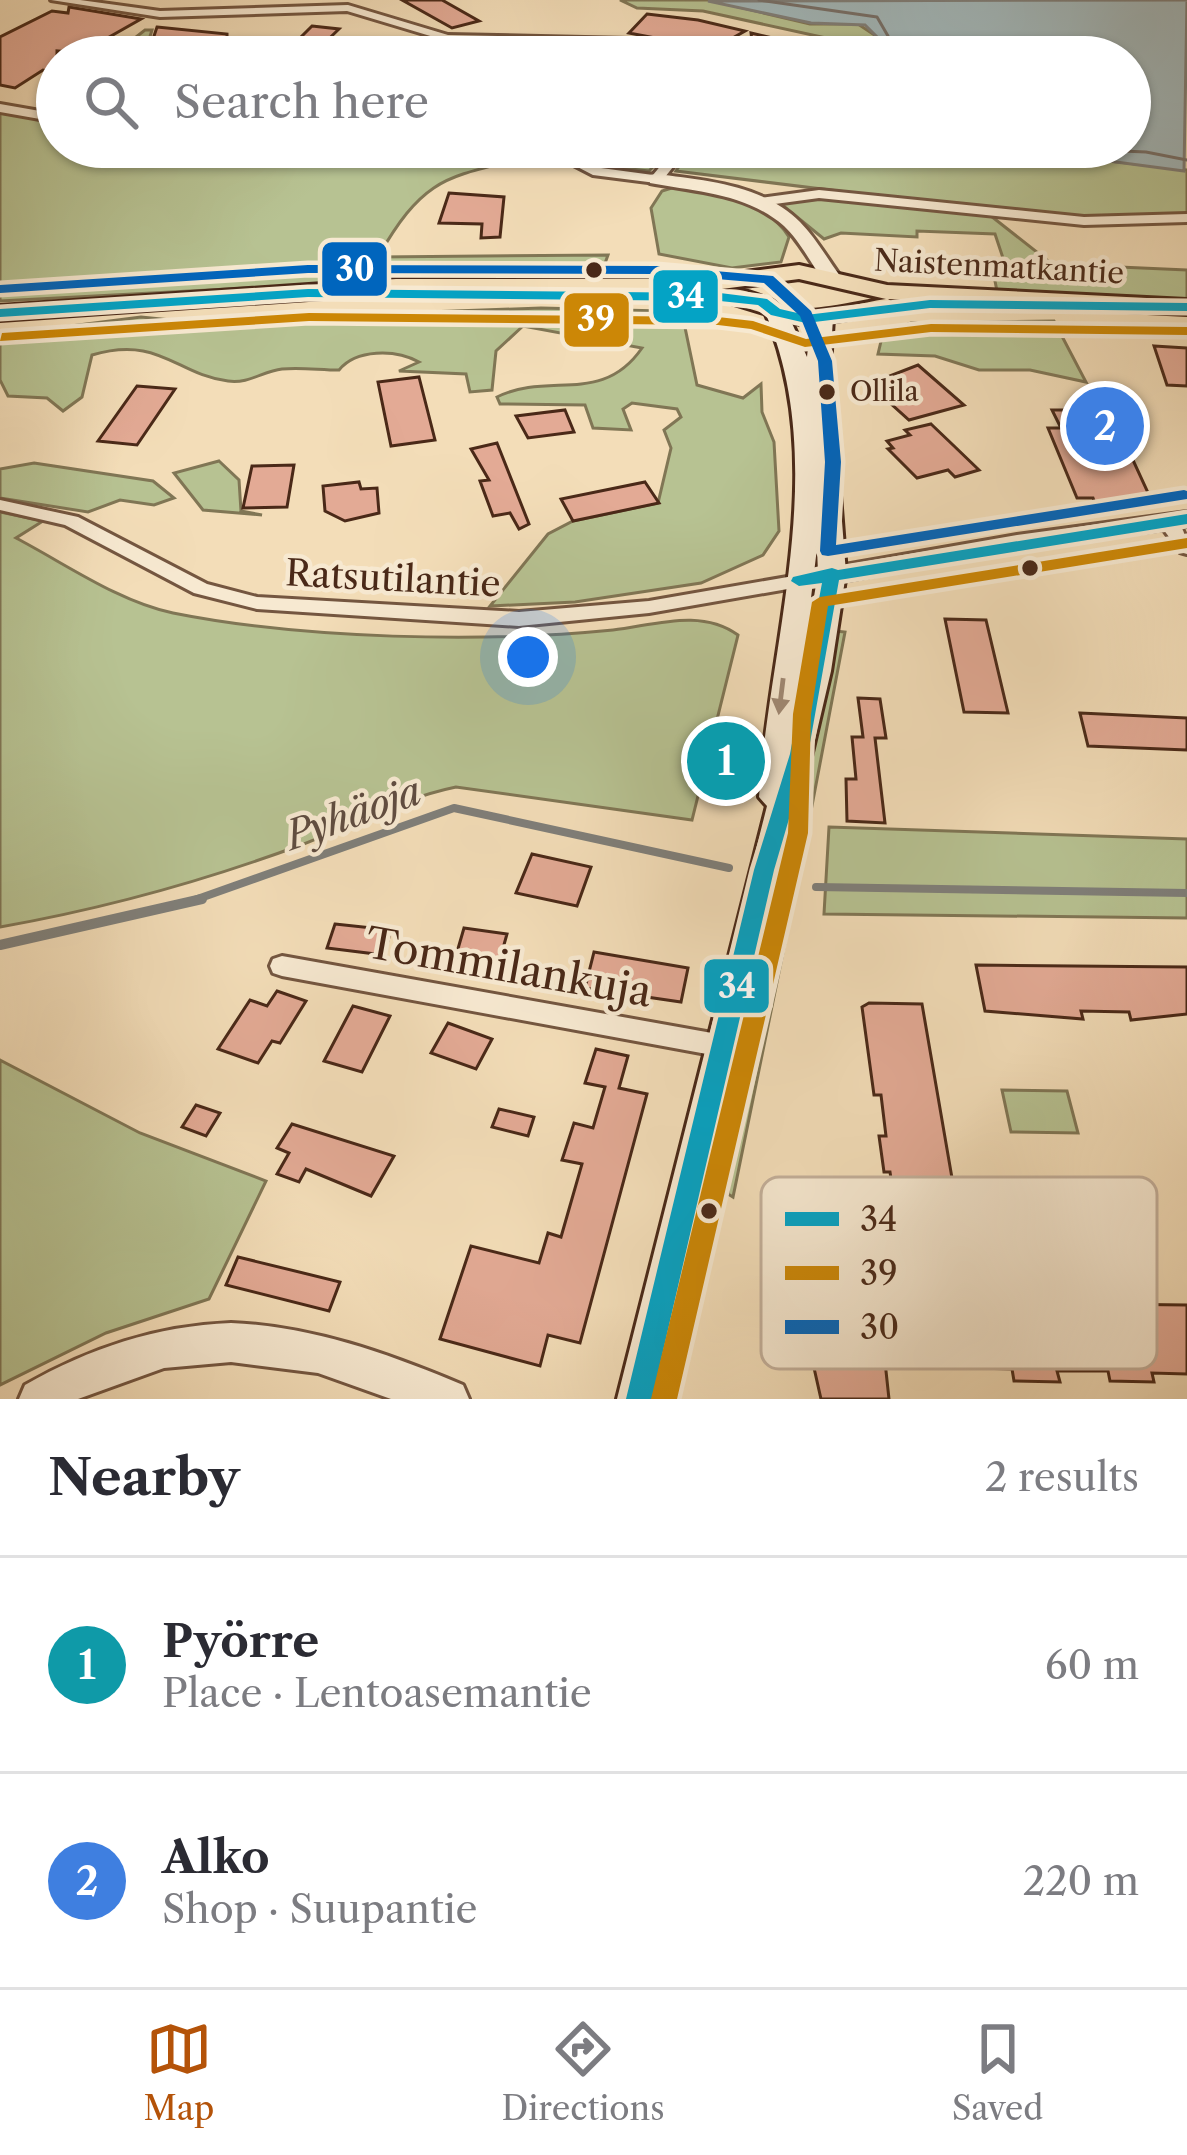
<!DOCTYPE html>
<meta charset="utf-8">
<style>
:root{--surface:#fff;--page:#f2f2f3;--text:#2b2b33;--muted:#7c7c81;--line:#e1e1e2;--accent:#b45309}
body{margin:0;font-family:"Libre Caslon Text",serif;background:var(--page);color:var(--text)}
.you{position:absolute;left:528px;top:657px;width:42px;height:42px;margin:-30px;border:9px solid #fff;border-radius:50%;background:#1a73e8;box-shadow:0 0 0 18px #1a73e833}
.badge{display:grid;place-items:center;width:78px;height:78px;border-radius:50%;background:var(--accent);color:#fff;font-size:39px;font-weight:700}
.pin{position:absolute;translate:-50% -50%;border:6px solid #fff;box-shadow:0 3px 12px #0006}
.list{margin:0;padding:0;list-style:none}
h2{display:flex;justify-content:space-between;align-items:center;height:156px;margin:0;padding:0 48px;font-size:51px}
h2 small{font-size:39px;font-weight:400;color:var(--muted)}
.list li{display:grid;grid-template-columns:78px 1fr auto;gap:36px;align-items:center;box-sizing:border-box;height:216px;padding:0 48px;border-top:3px solid var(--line)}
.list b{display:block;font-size:45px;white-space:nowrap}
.list p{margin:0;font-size:39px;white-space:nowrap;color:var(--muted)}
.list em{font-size:39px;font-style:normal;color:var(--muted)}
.icon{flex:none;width:66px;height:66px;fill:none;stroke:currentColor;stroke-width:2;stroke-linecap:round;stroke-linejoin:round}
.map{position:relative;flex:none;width:1187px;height:1399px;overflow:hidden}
.search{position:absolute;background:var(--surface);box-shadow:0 3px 9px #0004;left:36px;right:36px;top:36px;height:132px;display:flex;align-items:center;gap:30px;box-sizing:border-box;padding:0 42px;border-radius:66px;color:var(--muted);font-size:45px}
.sheet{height:588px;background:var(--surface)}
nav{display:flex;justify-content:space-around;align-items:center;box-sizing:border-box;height:168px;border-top:3px solid var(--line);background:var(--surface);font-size:33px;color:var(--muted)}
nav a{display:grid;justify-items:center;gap:6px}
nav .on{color:var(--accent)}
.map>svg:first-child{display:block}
.green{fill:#b7c292;stroke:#807655;stroke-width:3}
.water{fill:#a2b8bb;stroke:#7f7f7a;stroke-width:3}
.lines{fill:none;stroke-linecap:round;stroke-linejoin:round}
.shore{stroke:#76706a;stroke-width:3}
.stream-far1{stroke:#7f7f7a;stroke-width:8}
.stream{stroke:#7f7f7a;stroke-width:10}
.building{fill:#e3aa95;stroke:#4a2918;stroke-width:3}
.minor-casing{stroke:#745640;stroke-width:6}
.tertiary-casing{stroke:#745640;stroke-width:6}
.secondary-casing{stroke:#4a2918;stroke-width:6}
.primary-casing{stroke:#4a2918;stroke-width:6}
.minor{fill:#f7e9d1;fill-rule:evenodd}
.tertiary{fill:#f7e9d1;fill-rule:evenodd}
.secondary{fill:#f7e9d1;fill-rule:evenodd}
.primary{fill:#f3ddb8;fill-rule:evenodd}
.bus-1-casing{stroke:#f7e9d1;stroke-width:9}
.bus-2-casing{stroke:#f7e9d1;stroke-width:9}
.bus-3-casing{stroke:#f7e9d1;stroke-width:9}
.bus-1{fill:#04a3c5;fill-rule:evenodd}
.bus-2{fill:#cc8706;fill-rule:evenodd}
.bus-3{fill:#0065bd;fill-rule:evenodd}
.oneway{fill:#a08974}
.bus-dot{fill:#4a2918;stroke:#f7e9d1;stroke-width:4.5}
.labels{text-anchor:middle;stroke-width:9;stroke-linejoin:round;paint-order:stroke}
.far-bus-label{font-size:27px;fill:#4a2918;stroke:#f7e9d1;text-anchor:start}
.far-street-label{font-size:30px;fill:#4a2918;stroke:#f7e9d1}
.street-label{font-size:36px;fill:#4a2918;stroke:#f7e9d1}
.water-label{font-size:39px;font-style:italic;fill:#604d41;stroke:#f7e9d1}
.near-street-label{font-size:42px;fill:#4a2918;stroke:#f7e9d1}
.key{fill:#f7e9d1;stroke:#c3af9a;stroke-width:3}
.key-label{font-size:33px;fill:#4a2918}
.line-badge{stroke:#f7e9d1;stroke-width:4.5}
.badge-label{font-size:33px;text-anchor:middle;font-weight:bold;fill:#fff}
</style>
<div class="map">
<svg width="1187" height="1399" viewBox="0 0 1187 1399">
<rect width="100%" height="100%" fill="#f3ddb8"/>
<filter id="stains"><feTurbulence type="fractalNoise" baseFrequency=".00167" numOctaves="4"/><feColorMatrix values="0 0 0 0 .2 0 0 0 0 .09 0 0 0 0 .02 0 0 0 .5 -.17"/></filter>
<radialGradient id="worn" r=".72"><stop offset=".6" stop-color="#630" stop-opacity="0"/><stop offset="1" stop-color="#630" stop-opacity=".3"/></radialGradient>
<g class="green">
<polygon points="620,0 709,0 810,24 858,24 876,36 863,48 863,57 843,57 840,41 703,11 637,8"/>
<polygon points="145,30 152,30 145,53 236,49 303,57 81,57 122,48"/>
<path d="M432,39c83,12 167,-4 249,18h-262l-8,-7z"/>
<path d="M0,112l57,10v25h197l126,9 147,-9 13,7c-88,24 -112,15 -162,103l230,-2 -4,11h-77l-185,17 -342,18z"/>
<polygon points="568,147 673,147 649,171 603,166"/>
<polygon points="692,147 966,147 1057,165 1101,160 1187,170 1187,215 1097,219 1024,214 676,171"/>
<path d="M675,187c41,7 90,12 114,50l-8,25 -49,6 -73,-14 -8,-46 11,-17z"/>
<polygon points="814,198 991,216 1052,264 1187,270 1187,301 997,291 994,276 1004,261 995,234 917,231 917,237 841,233 824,239 781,204"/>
<path d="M541,308l121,3 21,7 14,67 46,13 18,-14 1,28 12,30 5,89 -16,24 -62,28 -126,19 -85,4 58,-72 25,-13 85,-18 13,-55 -7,-18 17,-13 -4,-8 -45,-6 -9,6 8,21 -38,-2 -8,-23 -85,-1 -3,-7c53,-26 105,9 145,-49l-119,-22 -27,25 -4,39 -22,2 -4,-18 -67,-3 20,-9c-24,-13 -63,-13 -80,8 -19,0 -39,-3 -57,-1 -19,2 -33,15 -54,12 -51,-6 -69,-46 -136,-26l-10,42 -19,14 -16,-13 -39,-2 -8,-16v-45l141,-18 40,4z"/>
<polygon points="1054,321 1086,382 1030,370 979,370 935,356 878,354 883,333 911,323"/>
<polygon points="219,461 239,480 241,511 262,515 203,510 174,473"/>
<polygon points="34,463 153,481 174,498 154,505 120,500 88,512 0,498 0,469"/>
<path d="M0,512l43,9 -27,17c48,25 103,64 157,75 130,26 309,30 440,17 42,-5 88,-22 125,5l-46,185 -236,-33c-54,11 -103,38 -155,58 -97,36 -199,64 -301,82z"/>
<polygon points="835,631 845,632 811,811 801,809"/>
<polygon points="829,827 1187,839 1187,918 824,914"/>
<polygon points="788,857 802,860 733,1197 728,1194 731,1114"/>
<polygon points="0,1060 140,1133 266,1181 209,1299 106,1333 0,1385"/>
<polygon points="1002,1090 1067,1091 1078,1133 1011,1132"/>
</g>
<polygon class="water" points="1187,0 1184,171 1101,160 1057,165 966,147 1130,147 1130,57 863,57 863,48 876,36 865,25 811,23 708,1"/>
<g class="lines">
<g class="shore">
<polyline points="759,0 877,17 888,36 875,57"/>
<polyline points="1029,147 1146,152 1187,160"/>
</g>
<g class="stream-far1">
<polyline points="816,887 1187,893"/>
<polyline points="189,902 454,808 729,868"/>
</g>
<polyline class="stream" points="0,945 202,899"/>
</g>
<g class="building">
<polygon points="402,0 442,0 479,21 452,28"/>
<polygon points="69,7 141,19 81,53 57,51 57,73 43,70 15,88 0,85 0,37 52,11 68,13"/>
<polygon points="647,14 698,20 745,31 713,49 629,33"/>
<polygon points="312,26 339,29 312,55 289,49"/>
<polygon points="157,27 227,34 227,45 149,51"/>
<polygon points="751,33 820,49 819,57 754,57"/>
<polygon points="449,193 504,197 500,237 481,238 482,224 439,223"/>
<polygon points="1154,346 1187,348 1187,386 1167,385"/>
<polygon points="918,365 964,405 909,420 869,384"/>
<polygon points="419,377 435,440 391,446 378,382"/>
<polygon points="137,386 175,389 137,445 98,441"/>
<polygon points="565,410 574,432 528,438 516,416"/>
<polygon points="1052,410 1110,410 1150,497 1096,506 1093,498 1077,498 1048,428 1061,428"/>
<polygon points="931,424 953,445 979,470 955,477 948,470 917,478 888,449 893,448 887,441 910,435 905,430"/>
<polygon points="497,443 529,524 519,529 510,513 493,516 480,481 489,480 471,449"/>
<polygon points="294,465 287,507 243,508 252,466"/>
<polygon points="359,482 361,489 377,488 379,513 345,521 325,511 323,486"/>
<polygon points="645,482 659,503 573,521 561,499"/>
<polygon points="945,619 986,620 1008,713 964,712"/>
<polygon points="858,698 880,699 886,738 875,738 885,823 847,821 846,779 856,779 852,737 863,737"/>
<polygon points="1080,713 1187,718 1187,750 1088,746"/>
<polygon points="532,854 591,867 577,906 516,893"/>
<polygon points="335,924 391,930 384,955 327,948"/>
<polygon points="464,928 507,934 498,966 455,959"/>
<polygon points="594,952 688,968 681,1002 585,988"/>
<polygon points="976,965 1187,967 1187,1014 1131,1020 1129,1012 1081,1011 1083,1019 985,1011"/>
<polygon points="277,991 306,1001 280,1043 272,1041 258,1063 218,1049 250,1000 267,1006"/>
<polygon points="869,1003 922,1004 962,1236 890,1235 887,1212 896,1212 890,1172 884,1172 879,1136 886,1136 881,1095 874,1095 862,1007"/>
<polygon points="353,1006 390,1016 362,1072 324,1061"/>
<polygon points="448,1023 492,1039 476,1069 431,1053"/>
<polygon points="596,1049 628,1056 619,1088 647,1094 580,1343 548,1335 540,1366 440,1339 471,1246 539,1263 548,1233 561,1237 582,1164 562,1160 574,1123 593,1128 605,1087 585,1083"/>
<polygon points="196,1105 220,1113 206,1136 182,1127"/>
<polygon points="499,1109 534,1117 528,1136 492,1127"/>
<polygon points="292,1124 394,1156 371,1196 306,1169 299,1182 277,1174 289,1153 277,1148"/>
<polygon points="238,1257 340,1282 329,1311 226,1285"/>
<polygon points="933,1302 1187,1305 1187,1374 1152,1373 1154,1382 1110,1381 1108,1371 1057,1371 1060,1382 1014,1381 1012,1369 943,1367"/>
<polygon points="808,1341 883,1343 889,1399 821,1399"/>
</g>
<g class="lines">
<defs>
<g id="minor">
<polygon points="51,0 80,0 160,11 348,5 448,35 629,39 698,57 677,57 629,45 447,41 347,11 160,17"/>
<polygon points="0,104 57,114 57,122 0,112"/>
<path d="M378,147h40c-8,6 -32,6 -40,0z"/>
<polygon points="539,147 555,147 601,168 653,175 676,147 689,147 661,182 656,183 593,175"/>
<polygon points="819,190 1084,217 1187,214 1187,222 1084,225 819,198 760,206 753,202 760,198"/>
<polygon points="0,500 78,517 207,584 257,597 519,612 649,601 799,575 809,581 799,587 649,613 519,626 257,609 194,593 65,525 0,510"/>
<path d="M1167,516c17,5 20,23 20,38l-7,-2 -22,-30z"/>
<polygon points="282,956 723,1035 732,1038 736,1046 732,1054 723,1057 282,976 273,973 270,966 273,959"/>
</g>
<g id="tertiary">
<path d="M656,174c48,6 108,11 144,48 15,15 27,36 40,54l-17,4c-12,-17 -24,-40 -39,-54 -38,-33 -87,-34 -134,-43v-8z"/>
<polygon points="1187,512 1187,526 1017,549 799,589 787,581 799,573 1017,535"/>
<path d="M231,1323c81,3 158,31 232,62l6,14h-78l-73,-26 -87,-11 -67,6 -86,31h-59l6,-14c65,-37 131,-59 206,-62z"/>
</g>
<path id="secondary" d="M776,305l11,7 20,45 4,-39 11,-7 11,7 -3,48 16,207 -15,98 -170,728h-44l150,-593 -8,-9c11,-160 72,-332 6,-485zM817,548l1,25 -14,83z"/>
<path id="primary" d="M799,265l88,20 300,15v14l-299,-15 11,7 -4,5 -89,15 -95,-29c28,-24 69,16 99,14 25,-1 51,-8 76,-12l-87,-20 -108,14h-295l-396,27v-14l396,-27h295z"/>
</defs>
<use href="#minor" class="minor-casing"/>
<use href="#tertiary" class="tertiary-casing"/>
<use href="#secondary" class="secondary-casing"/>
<use href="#primary" class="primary-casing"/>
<use href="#minor" class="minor"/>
<use href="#tertiary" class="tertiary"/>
<use href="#secondary" class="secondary"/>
<use href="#primary" class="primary"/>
<defs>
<g id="bus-1">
<polygon points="308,289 720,293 767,299 780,309 806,315 930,300 1187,303 1187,311 930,308 806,323 771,315 758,305 720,301 308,297 0,317 0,309"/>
<polygon points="1187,514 1187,524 839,580 808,754 774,870 652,1399 626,1399 754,870 790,754 822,583 799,586 791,581 793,577 832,568 838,570"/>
</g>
<g id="bus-2">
<polygon points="309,313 718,317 753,321 806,339 931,324 1187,327 1187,335 931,332 805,347 751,329 718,325 309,321 0,341 2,333"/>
<polygon points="1187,538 1187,548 828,606 811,714 808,833 677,1399 651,1399 788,833 793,714 812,602 820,597"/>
</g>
<polygon id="bus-3" points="308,265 657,266 773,276 811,311 832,361 841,462 836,545 1184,490 1187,491 1187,499 828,556 822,555 820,551 825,462 818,361 800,316 764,283 657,274 308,273 0,293 0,285"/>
</defs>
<use href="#bus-1" class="bus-1-casing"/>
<use href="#bus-2" class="bus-2-casing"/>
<use href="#bus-3" class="bus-3-casing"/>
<use href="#bus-1" class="bus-1"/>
<use href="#bus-2" class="bus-2"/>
<use href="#bus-3" class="bus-3"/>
</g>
<defs><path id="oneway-solid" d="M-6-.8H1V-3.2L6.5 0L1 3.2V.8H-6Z" transform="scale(3)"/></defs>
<use class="oneway" href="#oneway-solid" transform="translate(781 696) rotate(97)"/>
<g class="bus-dot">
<circle cx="594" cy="270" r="10"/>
<circle cx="827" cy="392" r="10"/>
<circle cx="1030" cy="568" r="10"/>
<circle cx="709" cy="1211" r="10"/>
</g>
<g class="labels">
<g class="far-bus-label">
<text x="850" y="401">Ollila</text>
</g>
<g class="far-street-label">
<text transform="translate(999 267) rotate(3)" y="10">Naistenmatkantie</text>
</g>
<g class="street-label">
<text transform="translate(393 578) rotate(3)" y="13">Ratsutilantie</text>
</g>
<g class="water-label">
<text transform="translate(353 813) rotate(-20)" y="14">Pyhäoja</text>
</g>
<g class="near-street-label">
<text transform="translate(509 967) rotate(10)" y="15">Tommilankuja</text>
</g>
</g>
<rect x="761" y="1177" width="396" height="192" rx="18" class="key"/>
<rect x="785" y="1212" width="54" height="14" fill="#04a3c5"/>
<rect x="785" y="1266" width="54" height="14" fill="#cc8706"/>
<rect x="785" y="1320" width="54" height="14" fill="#0065bd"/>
<g class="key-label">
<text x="860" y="1231">34</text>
<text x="860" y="1285">39</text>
<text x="860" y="1339">30</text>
</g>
<g class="line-badge">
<rect x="320" y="240" width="69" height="58" rx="12" fill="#0065bd"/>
<rect x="651" y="268" width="69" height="57" rx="12" fill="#04a3c5"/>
<rect x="562" y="291" width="69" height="58" rx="12" fill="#cc8706"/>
<rect x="702" y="957" width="69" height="58" rx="12" fill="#04a3c5"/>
</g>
<g class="badge-label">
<text x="355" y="281">30</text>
<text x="686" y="308">34</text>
<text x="596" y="331">39</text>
<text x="737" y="998">34</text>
</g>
<rect width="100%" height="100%" filter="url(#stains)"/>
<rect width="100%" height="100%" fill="url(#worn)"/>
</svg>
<div class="you"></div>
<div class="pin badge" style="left:726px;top:761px;background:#0f9aa8">1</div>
<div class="pin badge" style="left:1105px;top:426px;background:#3f7fe0">2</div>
<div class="search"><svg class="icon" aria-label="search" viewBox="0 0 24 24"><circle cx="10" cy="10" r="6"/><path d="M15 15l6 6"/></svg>Search here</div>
</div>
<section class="sheet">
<h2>Nearby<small>2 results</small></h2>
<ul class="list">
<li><span class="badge" style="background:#0f9aa8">1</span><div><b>Pyörre</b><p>Place · Lentoasemantie</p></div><em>60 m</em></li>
<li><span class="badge" style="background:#3f7fe0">2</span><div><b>Alko</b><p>Shop · Suupantie</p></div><em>220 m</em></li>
</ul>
</section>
<nav>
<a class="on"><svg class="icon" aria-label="map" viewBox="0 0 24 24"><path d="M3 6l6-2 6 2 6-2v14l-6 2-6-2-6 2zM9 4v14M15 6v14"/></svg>Map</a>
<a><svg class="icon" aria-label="directions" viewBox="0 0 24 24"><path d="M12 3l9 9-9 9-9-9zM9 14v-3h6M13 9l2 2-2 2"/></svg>Directions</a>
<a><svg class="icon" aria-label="saved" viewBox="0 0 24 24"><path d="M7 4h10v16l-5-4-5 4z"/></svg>Saved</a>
</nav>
